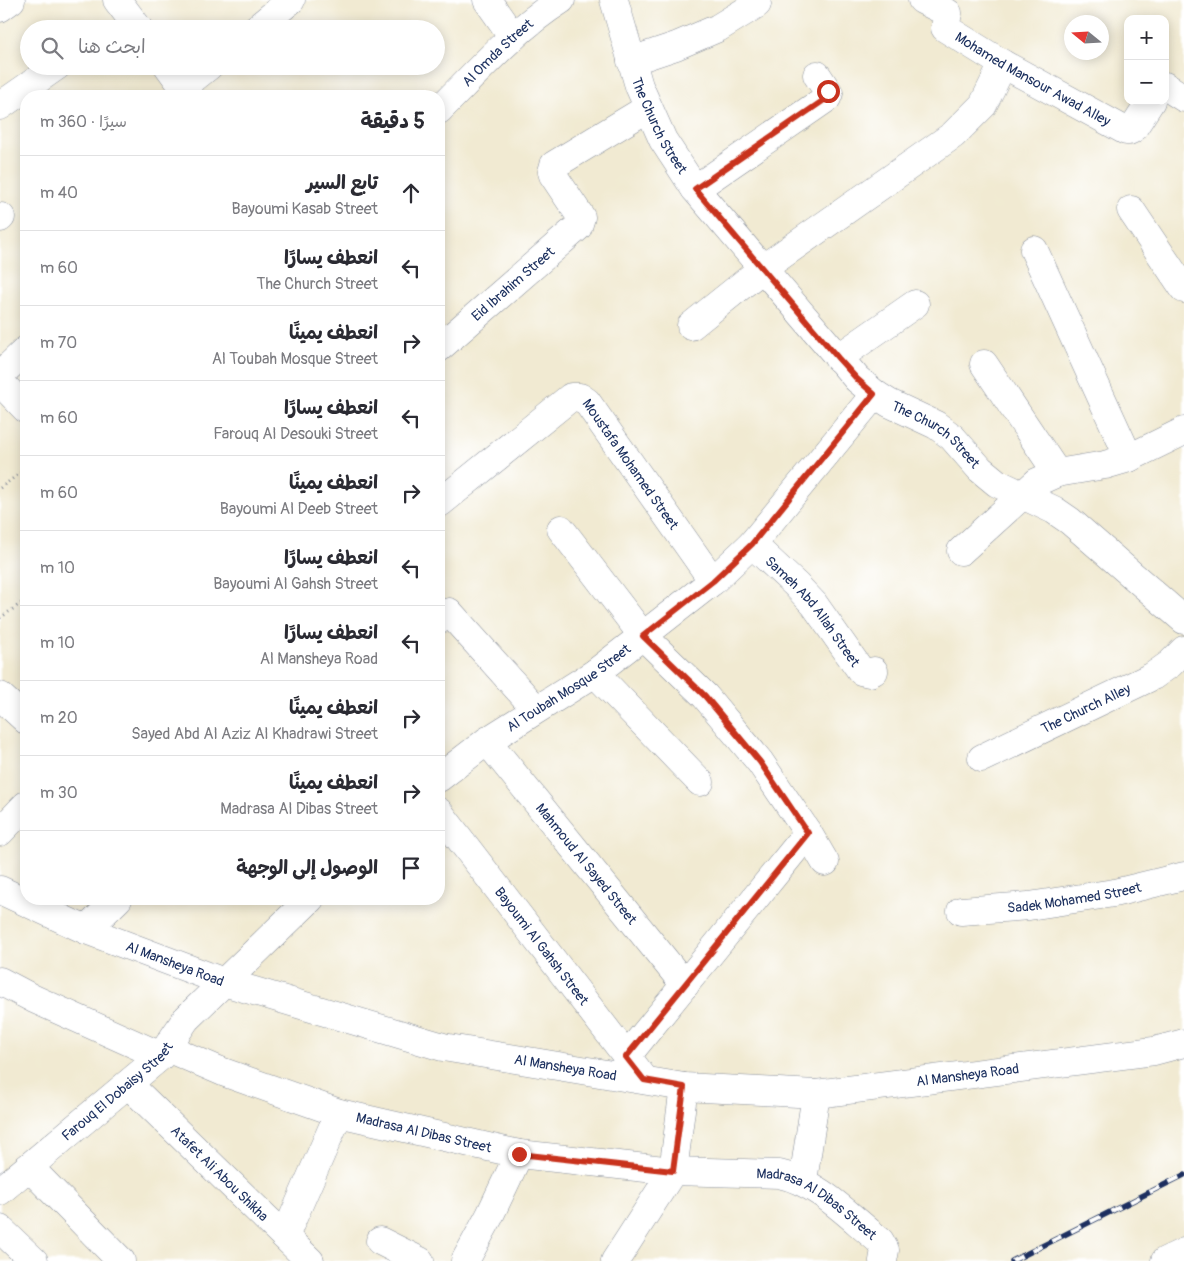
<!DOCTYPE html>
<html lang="ar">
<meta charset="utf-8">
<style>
:root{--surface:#fff;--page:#f7f7f7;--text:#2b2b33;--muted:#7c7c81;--line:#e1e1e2}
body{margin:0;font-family:Pangolin,"Playpen Sans Arabic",sans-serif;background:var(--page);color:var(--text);direction:rtl}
.controls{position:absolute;right:15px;top:15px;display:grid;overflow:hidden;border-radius:10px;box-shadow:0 2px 12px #0003}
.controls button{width:45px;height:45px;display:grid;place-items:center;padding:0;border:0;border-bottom:1px solid var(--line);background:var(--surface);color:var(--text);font:25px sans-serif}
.compass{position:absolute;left:1064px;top:15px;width:45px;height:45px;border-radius:50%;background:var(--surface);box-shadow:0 2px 12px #0003;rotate:288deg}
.stop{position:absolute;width:15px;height:15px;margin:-11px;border:4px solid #c8321e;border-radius:50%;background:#fff}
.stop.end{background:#c8321e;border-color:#fff;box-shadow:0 1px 5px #0008}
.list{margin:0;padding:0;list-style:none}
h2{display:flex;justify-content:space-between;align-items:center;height:65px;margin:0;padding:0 20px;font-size:21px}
h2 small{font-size:16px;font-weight:400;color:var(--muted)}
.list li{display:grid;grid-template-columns:32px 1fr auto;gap:15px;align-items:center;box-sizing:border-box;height:75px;padding:0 20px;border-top:1px solid var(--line)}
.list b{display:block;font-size:19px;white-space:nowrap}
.list p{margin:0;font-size:16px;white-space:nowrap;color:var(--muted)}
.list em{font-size:16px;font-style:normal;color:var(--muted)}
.icon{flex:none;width:28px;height:28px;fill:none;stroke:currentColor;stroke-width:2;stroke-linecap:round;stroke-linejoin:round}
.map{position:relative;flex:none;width:1184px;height:1261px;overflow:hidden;direction:ltr}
.search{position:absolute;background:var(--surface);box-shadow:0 2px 12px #0003;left:20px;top:20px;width:425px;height:55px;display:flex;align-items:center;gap:12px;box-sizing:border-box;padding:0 18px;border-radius:28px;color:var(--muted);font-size:19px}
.panel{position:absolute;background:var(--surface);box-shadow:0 2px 12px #0003;left:20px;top:90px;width:425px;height:815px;border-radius:20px;direction:rtl}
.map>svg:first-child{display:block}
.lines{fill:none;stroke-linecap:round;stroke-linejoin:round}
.minor-casing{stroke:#868c98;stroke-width:29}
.path{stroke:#868c98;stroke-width:3;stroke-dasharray:1 4;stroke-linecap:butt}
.minor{stroke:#fff;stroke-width:28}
.rail-casing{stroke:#1b2f5e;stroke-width:5.5}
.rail{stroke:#fff;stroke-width:4;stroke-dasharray:11;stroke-linecap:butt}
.route{stroke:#c8321e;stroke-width:6}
.labels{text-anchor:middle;stroke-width:4;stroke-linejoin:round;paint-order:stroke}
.street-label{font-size:14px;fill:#1b2f5e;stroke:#fff}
</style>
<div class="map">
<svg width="1184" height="1261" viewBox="0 0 1184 1261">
<rect width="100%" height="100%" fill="#fff"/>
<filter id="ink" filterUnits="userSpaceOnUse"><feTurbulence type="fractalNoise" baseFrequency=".02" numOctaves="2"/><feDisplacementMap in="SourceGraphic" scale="10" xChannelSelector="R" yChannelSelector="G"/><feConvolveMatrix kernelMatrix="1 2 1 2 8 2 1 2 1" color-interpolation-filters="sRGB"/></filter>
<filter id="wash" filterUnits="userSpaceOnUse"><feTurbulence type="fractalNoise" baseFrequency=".0096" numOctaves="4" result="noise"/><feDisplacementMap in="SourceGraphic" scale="20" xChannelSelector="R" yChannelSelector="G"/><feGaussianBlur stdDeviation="1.12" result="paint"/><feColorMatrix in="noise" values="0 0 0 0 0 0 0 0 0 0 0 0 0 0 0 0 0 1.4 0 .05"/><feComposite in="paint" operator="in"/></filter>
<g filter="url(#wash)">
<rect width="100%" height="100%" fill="#f1ead2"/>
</g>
<g filter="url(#ink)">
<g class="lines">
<defs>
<g id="minor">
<polyline points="117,0 139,29"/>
<polyline points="487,0 513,37"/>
<path id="s1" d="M614,0l25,86 24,54 32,49 162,190 18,15 14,9 47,22 16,12 28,32 17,14 57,27 16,11 114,99"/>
<path id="s2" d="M922,0l26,13 -3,15 58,36 123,67h3l4,-2 18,-28"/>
<polyline points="0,8 11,0"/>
<polyline points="256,29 291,0"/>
<polyline points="631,61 676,46 718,28 757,4"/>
<polyline points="168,66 190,96"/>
<polyline points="184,86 209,66"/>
<polyline points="1165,86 1184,98"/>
<polyline points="0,106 57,66"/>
<path id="s3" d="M439,110c38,-38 76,-81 122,-110"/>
<polyline points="695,189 827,98 829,93 817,75"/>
<polyline points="1131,210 1184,289"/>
<polyline points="0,218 1,217"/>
<polyline points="1034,250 1129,458"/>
<polyline points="691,326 762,269 953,135 983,105 1003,64"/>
<path id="s4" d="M439,348l139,-121 3,-10 -28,-42 -1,-3 2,-7 94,-57"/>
<polyline points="838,358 915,304"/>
<polyline points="984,364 1057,473"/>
<polyline points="0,375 26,350"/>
<polyline points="0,382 26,409"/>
<path id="s5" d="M440,503l131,-106h9l7,5 126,179"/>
<polyline points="561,529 643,636 705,696 760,762 808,833 825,862"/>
<path id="s6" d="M752,544l44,41 18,19 47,67 9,2 4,-2"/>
<polyline points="961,551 1037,482 1057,473 1105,465 1129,458 1184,431"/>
<polyline points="439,620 449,612 536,709"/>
<polyline points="595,673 700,782"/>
<polyline points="0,696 26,720"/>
<path id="s7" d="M487,741l198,244"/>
<path id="s8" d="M982,758l171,-82 17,-12 14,-14"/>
<path id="s9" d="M439,778l48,-37 108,-68 118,-92 39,-37 123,-150"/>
<path id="s10" d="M439,812l206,268"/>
<polyline points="0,832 26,805"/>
<path id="s11" d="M0,890l86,40 138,52 219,65 241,40 132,7 338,-43 30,-8"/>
<path id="s12" d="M961,911l68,-5 85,-13 70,-17"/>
<polyline points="86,930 118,899"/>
<polyline points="0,981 34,999 161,1056"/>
<path id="s13" d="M167,1048l56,24 116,41 180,41 154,17 106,3c39,8 71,43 101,67l5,9 -2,11"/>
<polyline points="626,1057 808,833"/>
<path id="s14" d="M128,1084l182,177"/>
<polyline points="29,1167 121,1261"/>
<polyline points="803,1181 816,1094"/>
<path id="s15" d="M0,1191l161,-135 25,-37 124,-120"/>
<polyline points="0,1229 34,1261"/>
<polyline points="285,1236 339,1113"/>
<polyline points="380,1241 420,1261"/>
<polyline points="465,1261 489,1217 519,1154"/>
<polyline points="615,1261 673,1171 684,1087"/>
<polyline points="1165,1261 1184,1252"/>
</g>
</defs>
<use href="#minor" class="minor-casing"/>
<g class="path">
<polyline points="0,488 26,469"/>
<polyline points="0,618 26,600"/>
</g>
<use href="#minor" class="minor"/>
<defs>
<polyline id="rail" points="1012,1261 1184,1175"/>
</defs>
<use href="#rail" class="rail-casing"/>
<use href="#rail" class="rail"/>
</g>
</g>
<g class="lines" filter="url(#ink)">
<polyline class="route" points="519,1154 673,1171 684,1087 644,1080 626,1057 808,833 760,762 705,696 643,636 713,581 752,544 874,394 857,379 838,358 695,189 827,98 829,94 828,91"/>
</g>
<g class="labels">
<g class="street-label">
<text dy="5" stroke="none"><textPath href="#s3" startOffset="82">Al Omda Street</textPath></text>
<text dy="5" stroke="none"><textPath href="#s2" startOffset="146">Mohamed Mansour Awad Alley</textPath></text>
<text dy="5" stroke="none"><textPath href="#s1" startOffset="134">The Church Street</textPath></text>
<text dy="5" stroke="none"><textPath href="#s4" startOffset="98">Eid Ibrahim Street</textPath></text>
<text dy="5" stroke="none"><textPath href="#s1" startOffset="554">The Church Street</textPath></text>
<text dy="5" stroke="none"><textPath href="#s5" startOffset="262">Moustafa Mohamed Street</textPath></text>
<text dy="5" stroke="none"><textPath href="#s6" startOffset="91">Sameh Abd Allah Street</textPath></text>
<text dy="5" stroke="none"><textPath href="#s9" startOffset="158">Al Toubah Mosque Street</textPath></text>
<text dy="5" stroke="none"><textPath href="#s8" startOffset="115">The Church Alley</textPath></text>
<text dy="5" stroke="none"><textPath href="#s7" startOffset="158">Mahmoud Al Sayed Street</textPath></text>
<text dy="5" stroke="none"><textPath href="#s12" startOffset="114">Sadek Mohamed Street</textPath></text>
<text dy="5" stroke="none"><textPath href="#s10" startOffset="169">Bayoumi Al Gahsh Street</textPath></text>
<text dy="5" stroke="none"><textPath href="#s11" startOffset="190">Al Mansheya Road</textPath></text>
<text dy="5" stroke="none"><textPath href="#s11" startOffset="595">Al Mansheya Road</textPath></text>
<text dy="5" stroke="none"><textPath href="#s11" startOffset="1000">Al Mansheya Road</textPath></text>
<text dy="5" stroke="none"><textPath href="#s15" startOffset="154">Farouq El Dobaisy Street</textPath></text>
<text dy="5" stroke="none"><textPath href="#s13" startOffset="271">Madrasa Al Dibas Street</textPath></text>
<text dy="5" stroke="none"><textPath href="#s14" startOffset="128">Atafet Ali Abou Shikha</textPath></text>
<text dy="5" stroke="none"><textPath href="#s13" startOffset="676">Madrasa Al Dibas Street</textPath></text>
</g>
</g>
</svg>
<div class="controls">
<button>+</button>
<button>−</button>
</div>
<svg class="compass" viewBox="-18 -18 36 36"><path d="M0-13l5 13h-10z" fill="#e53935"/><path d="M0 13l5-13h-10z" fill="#7c7c81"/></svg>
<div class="stop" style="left:828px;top:91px"></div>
<div class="stop end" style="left:519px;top:1154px"></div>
<div class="search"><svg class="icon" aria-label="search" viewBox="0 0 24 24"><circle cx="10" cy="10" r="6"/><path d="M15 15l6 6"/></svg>ابحث هنا</div>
<section class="panel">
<h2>5 دقيقة<small>سيرًا · 360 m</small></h2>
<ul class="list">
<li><svg class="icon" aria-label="ahead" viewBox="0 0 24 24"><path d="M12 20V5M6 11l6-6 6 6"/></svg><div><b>تابع السير</b><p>Bayoumi Kasab Street</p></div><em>40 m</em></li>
<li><svg class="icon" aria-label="left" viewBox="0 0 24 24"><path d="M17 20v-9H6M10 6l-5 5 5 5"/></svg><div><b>انعطف يسارًا</b><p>The Church Street</p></div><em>60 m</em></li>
<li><svg class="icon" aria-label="right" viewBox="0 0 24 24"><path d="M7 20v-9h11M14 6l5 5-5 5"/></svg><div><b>انعطف يمينًا</b><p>Al Toubah Mosque Street</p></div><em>70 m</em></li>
<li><svg class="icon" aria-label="left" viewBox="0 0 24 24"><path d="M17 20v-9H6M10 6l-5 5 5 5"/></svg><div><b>انعطف يسارًا</b><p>Farouq Al Desouki Street</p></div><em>60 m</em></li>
<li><svg class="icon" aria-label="right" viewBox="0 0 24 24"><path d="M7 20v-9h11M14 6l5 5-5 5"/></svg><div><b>انعطف يمينًا</b><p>Bayoumi Al Deeb Street</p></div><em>60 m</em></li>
<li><svg class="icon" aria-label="left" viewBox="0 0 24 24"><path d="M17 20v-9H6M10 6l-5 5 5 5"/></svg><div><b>انعطف يسارًا</b><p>Bayoumi Al Gahsh Street</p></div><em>10 m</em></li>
<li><svg class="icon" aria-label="left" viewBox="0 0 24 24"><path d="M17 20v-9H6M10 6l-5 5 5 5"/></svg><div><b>انعطف يسارًا</b><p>Al Mansheya Road</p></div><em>10 m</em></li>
<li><svg class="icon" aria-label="right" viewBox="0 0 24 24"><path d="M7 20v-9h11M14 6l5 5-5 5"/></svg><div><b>انعطف يمينًا</b><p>Sayed Abd Al Aziz Al Khadrawi Street</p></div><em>20 m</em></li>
<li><svg class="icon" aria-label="right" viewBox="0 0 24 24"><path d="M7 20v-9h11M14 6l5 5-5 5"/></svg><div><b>انعطف يمينًا</b><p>Madrasa Al Dibas Street</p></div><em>30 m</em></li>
<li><svg class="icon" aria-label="arrive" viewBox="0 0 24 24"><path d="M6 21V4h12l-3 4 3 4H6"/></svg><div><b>الوصول إلى الوجهة</b></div></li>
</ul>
</section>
</div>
